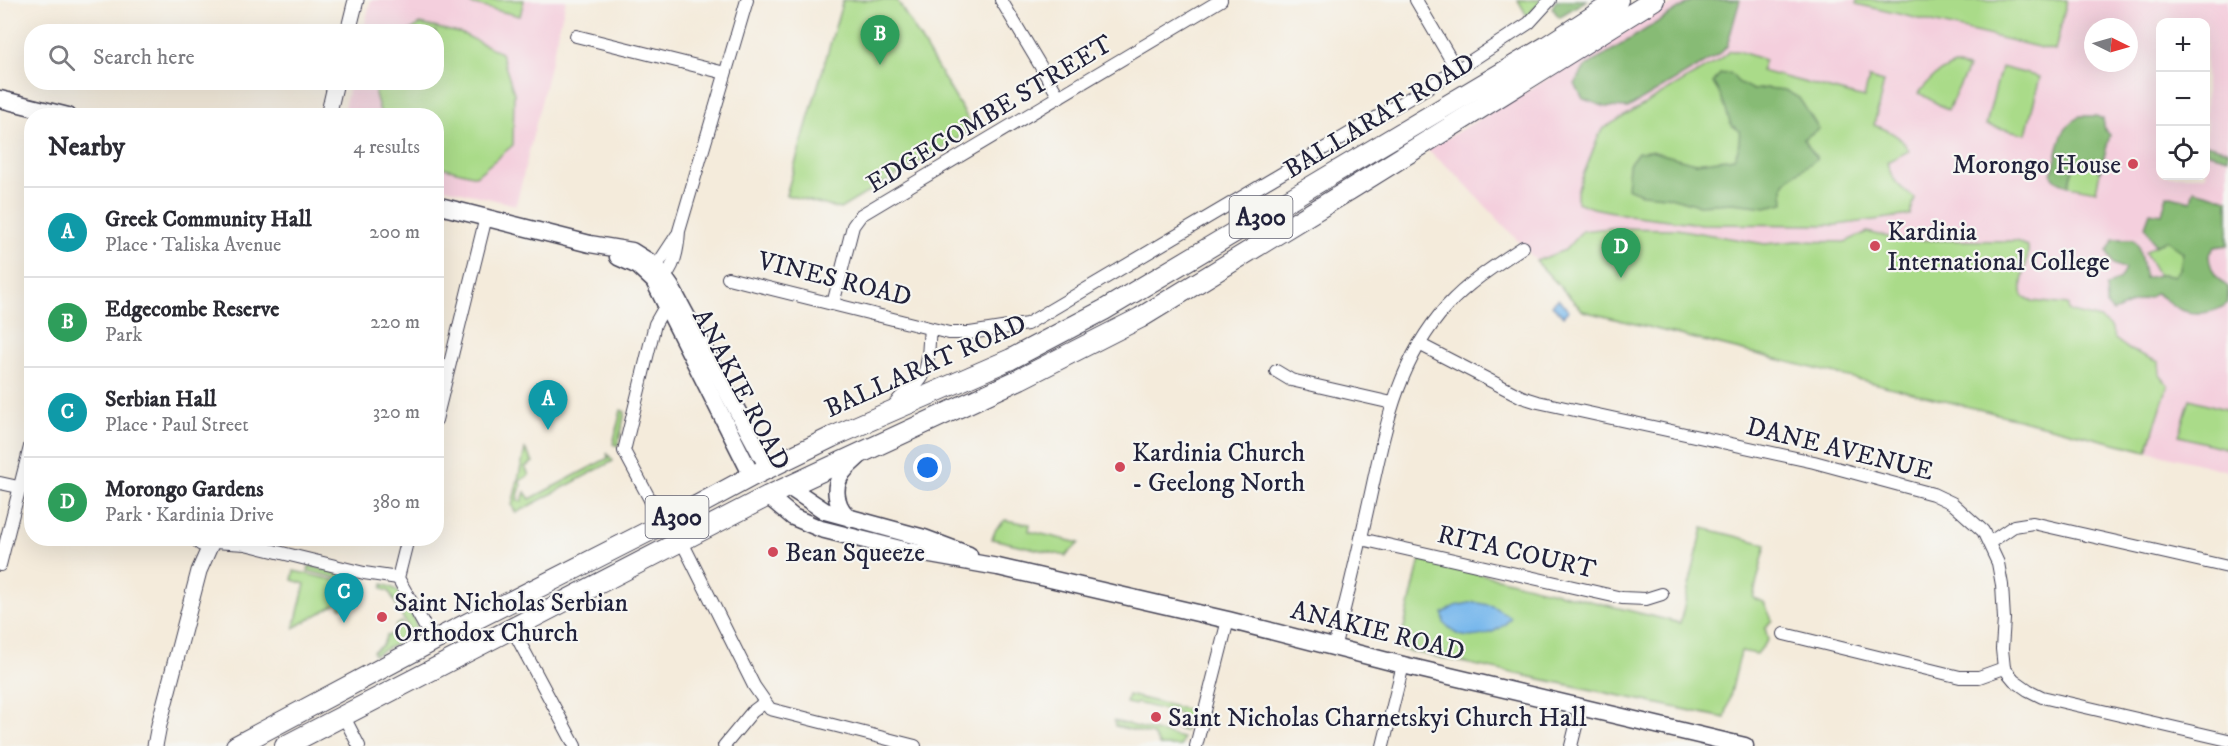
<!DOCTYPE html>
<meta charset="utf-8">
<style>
:root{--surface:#fff;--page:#f7f7f7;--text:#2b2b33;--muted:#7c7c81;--line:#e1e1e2;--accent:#1a73e8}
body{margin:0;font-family:"IM FELL DW Pica",serif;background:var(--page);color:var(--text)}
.controls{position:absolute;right:18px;top:18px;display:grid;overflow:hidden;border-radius:12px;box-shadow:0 6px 24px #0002}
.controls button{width:54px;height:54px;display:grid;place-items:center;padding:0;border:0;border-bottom:2px solid var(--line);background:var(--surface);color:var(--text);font:30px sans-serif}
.compass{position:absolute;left:2084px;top:18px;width:54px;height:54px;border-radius:50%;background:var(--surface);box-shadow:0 6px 24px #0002;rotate:95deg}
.you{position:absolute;left:928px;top:468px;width:21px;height:21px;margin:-15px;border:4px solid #fff;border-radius:50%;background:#1a73e8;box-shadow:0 0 0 9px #1a73e833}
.badge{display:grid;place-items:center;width:39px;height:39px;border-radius:50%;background:var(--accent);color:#fff;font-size:20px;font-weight:700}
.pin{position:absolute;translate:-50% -50px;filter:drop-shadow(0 2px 3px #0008)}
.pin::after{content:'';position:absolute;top:32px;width:21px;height:18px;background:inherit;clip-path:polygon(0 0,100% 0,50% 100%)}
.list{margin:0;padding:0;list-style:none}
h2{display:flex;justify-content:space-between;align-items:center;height:78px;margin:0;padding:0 24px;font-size:26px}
h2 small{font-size:20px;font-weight:400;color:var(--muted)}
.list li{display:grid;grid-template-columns:39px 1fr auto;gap:18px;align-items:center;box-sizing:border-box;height:90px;padding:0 24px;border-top:2px solid var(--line)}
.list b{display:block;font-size:22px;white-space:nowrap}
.list p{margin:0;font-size:20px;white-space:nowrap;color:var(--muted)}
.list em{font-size:20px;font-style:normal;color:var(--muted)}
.icon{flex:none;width:33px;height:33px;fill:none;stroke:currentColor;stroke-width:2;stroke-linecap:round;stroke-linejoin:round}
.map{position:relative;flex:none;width:2228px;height:746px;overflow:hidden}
.search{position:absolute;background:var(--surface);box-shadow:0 6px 24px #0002;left:24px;top:24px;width:420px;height:66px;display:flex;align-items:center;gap:15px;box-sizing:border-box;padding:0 21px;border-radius:24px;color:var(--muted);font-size:22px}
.panel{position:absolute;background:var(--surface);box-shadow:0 6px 24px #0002;left:24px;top:108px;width:420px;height:438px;border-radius:24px}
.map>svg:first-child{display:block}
.built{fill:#f4cfdd;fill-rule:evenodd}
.green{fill:#aadb89;stroke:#667e62;stroke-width:1.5}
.forest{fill:#87bb75;stroke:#546e58;stroke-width:1.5}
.water{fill:#78b8ec;stroke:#4d6d94;stroke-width:1.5}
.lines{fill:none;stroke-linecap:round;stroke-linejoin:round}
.minor-casing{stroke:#424053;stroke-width:14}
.tertiary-casing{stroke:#424053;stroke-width:17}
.secondary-casing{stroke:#424053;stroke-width:19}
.trunk-casing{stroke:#424053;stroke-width:22}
.minor{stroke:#fff;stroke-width:12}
.tertiary{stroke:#fff;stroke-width:15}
.secondary{stroke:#fff;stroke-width:16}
.trunk{stroke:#fff;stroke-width:20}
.poi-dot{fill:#d1495b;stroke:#f6f6f2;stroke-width:2}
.labels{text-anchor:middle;stroke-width:4.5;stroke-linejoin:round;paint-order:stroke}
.shield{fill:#f6f6f2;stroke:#626272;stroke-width:1.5}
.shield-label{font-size:24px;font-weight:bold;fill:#22223b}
.street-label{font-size:26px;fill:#22223b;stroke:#f6f6f2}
.poi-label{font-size:26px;fill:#22223b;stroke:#f6f6f2;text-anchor:start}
</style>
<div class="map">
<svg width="2228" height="746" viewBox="0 0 2228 746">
<rect width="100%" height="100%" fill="#f6f6f2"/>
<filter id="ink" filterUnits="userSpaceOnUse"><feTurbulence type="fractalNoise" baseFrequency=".0167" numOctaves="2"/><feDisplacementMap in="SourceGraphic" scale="12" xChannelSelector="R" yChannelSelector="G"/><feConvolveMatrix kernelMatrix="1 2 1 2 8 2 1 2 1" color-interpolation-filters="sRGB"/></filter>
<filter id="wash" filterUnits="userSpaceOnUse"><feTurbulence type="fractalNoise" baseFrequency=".008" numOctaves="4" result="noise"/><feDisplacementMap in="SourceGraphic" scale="24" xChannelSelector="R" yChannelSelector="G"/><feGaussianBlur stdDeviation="1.35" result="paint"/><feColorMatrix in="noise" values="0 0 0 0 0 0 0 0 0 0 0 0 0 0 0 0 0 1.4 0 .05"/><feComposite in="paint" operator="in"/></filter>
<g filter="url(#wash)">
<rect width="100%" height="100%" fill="#f4ebdb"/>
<g class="built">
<polygon points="371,0 566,0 516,205 437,186 436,116 342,116 350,83 436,82 436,32 363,31"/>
<path d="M1680,0h548v471l-645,-160 -127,-137 -29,-24zM2160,22h46v154h-46zM2093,27h36v36h-36z"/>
</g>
<g class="green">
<polygon points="471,0 524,0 520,16 470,4"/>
<polygon points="843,0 897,0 974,129 840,209 786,195"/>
<polygon points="1518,0 1543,0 1527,16"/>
<polygon points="1857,0 2067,0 2055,51 1856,4"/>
<polygon points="420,24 463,34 501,53 514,93 513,145 476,176 437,166 436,116 381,115 375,94 377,83 436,82 436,32 409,31"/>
<path d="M1729,51h9l27,9 -4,11 103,27 5,-20 15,4 -10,43c15,5 29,12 35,26l-22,11c4,18 13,26 28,36l-5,17 -73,10 -136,-1 -73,-9 -35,-7 -16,-6v-11l22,-56 5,-7 117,-69z"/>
<path d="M1955,65l13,3 -20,42 -29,-17c11,-14 19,-22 36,-28z"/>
<polygon points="2001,67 2040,77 2026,134 1986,125"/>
<polygon points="2083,160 2090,162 2100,172 2096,191 2068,186 2074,165"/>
<path d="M1610,228l66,1 89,15 31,-3 49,1 22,-10 34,8 115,1 12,6c2,17 -10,33 -5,49l9,5 36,4v6l32,8 11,8 4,12 15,11 29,12 1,13 8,10 -21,66 -564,-140 -47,-50 29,-11 17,-19z"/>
<polygon points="2166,239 2183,252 2180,269 2173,276 2158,275 2145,252"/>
<polygon points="2190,399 2228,410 2228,449 2179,436"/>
<polygon points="621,410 625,412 618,446 613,444"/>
<polygon points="525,449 533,462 525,467 529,475 520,481 521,486 517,500 522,501 525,492 530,499 608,458 607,453 613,461 516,513 512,506"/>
<polygon points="1005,520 1030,524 1029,531 1079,543 1066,556 992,539 996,529"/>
<polygon points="1703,528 1766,544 1753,598 1764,602 1772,620 1765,628 1768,640 1757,654 1741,651 1725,718 1399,649 1420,559 1680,623"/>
<polygon points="309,566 358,578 358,583 308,571"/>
<polygon points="294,571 351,584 351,586 343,584 338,596 344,607 341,608 338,603 294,628 305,584 292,580"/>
<path d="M383,584c5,2 10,3 14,7 9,8 20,30 20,42l-5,2 -23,-44 -7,-2z"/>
<polygon points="401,622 406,631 404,640 374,655 373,651 383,645 386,636 393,634 396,625"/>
<polygon points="1128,695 1190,710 1185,731 1176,729 1180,714 1137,703 1135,705 1126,703"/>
<polygon points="1114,721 1183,738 1181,746 1160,746 1153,735 1115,726"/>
</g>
<g class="forest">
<polygon points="1556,0 1587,0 1559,17 1552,8"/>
<polygon points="1693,0 1740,0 1727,46 1718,55 1628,108 1606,107 1583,99 1575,84 1585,67"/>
<path d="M1730,73l8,9 15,8 14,-2 18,2 14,8 20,31 -16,10 14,19c-7,8 -31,19 -33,26 -2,5 0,14 0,19l-18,4 -34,-4 -33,2 -33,-9 -24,-2 -15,-6 2,-24 9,-12 13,-1 44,12 39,-5 4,-9 2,-18 -9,-6 -10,-29 -8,-13 7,-9z"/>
<path d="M2080,116h16l7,3 2,11 5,5 -10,37c-10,-9 -13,-14 -26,-7l-6,21 -12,-6 -5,-6c11,-25 2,-40 29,-58z"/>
<polygon points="2206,144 2228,150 2228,158 2206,152"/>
<path d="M2194,190l34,9v46l-13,2 -6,8c1,15 7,23 19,32v16c-12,10 -32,13 -47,7 -9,-4 -17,-12 -25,-17 -12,9 -15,6 -24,10 -7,4 -12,7 -19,9l-6,-6 -1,-19 14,-8 5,-10 -12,-5 -6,-13 7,-12h19l5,5 7,34 13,-3 15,1 7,-7 3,-17 -17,-12 -11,5 -10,-19 5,-14 12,2 5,-19 24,6z"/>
</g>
<g class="water">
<polygon points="1558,299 1569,310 1563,316 1552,305"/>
<path d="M1474,602l18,4 19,11c-10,16 -39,25 -56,16 -3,-2 -7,-7 -11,-10l-1,-10 12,-7z"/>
</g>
</g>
<g filter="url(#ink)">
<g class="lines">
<defs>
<g id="minor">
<polyline points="1001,0 1059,97"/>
<polyline points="1416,0 1457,70"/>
<polyline points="576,36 725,73"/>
<polyline points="652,273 677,235"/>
<polyline points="728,278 949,333 970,333 1027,324 1457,70 1529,23 1550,0"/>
<path d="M660,281c15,-11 18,-33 19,-50l68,-231"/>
<polyline points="833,304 853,226 861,215 1221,0"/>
<polyline points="1419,344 1522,397 1538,402 1814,462 1933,494 1952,503 1983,531 1998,563 2002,585 2004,619 2002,649 2004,668 2014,680 2028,690 2042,697 2228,740"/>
<polyline points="1276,371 1291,380 1392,403"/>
<path d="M892,410c7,-17 20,-18 29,-31 9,-13 7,-35 9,-50"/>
<polyline points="436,420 486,217"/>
<polyline points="0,483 32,490"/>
<polyline points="663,524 624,451 655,324 667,303"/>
<polyline points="408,538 398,578 433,641"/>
<polyline points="1361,539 1622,598 1646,599 1662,594"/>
<polyline points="214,542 245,544 364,573 398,578"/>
<polyline points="682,542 754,686 770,709 915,746"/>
<polyline points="1989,543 2014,526 2033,523 2228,567"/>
<polyline points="0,565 32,439"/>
<polyline points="513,630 575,746"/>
<polyline points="1784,634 1960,677 1979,677 2004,668"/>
<path d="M1334,648c12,-45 23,-91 33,-137 17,-75 27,-146 80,-205 22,-24 49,-41 76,-59"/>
<polyline points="343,715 359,746"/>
<polyline points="724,746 752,712 764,703"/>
<polyline points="1196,746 1228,620"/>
<polyline points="1383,746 1403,665"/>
<polyline points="1571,746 1581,706"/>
</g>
<g id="tertiary">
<polyline points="348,32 356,0"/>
<polyline points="328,116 336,82"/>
<polyline points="197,538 201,543 208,545 216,538"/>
<polyline points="155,746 159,725 199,571 211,544"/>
</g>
<g id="secondary">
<polyline points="0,99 68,116"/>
<polyline points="436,205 590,244 632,251 656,266 671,287 768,468"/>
<polyline points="618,257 638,266 654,281 752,476"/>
<polyline points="789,487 825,511 924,538 969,555"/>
<polyline points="768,496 793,517 821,529 908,551 998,567 1228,620 1403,665 1745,746"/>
<path d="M852,519c-15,-8 -20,-29 -11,-44 4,-7 11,-12 17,-18"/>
</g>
<g id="trunk">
<polyline points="236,746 433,641 663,524 752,476 832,437 1011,359 1104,310 1547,46 1618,0"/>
<polyline points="285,746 768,496 1020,379 1140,318 1354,187 1654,0"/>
</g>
</defs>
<use href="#minor" class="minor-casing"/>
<use href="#tertiary" class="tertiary-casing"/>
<use href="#secondary" class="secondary-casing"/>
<use href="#trunk" class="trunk-casing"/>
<use href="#minor" class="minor"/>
<use href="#tertiary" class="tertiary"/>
<use href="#secondary" class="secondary"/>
<use href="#trunk" class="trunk"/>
</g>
</g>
<g class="poi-dot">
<circle cx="2133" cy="164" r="6"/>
<circle cx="1875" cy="246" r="6"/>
<circle cx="1120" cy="467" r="6"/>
<circle cx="773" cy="552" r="6"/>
<circle cx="382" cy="617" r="6"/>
<circle cx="1156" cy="717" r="6"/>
</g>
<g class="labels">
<g class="shield">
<rect x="1229.5" y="196" width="63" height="42" rx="4.5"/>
<rect x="645.5" y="496" width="63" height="42" rx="4.5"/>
</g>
<g class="shield-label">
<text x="1261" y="225">A300</text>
<text x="677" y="525">A300</text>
</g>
<g class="street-label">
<text transform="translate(989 113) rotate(-31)" y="9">EDGECOMBE STREET</text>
<text transform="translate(1379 115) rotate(-31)" y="9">BALLARAT ROAD</text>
<text transform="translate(835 278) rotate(14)" y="9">VINES ROAD</text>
<text transform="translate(925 365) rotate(-24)" y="9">BALLARAT ROAD</text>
<text transform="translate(742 389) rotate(62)" y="9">ANAKIE ROAD</text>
<text transform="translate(1840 448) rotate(14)" y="9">DANE AVENUE</text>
<text transform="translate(1517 551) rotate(13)" y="9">RITA COURT</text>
<text transform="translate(1378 630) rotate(14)" y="9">ANAKIE ROAD</text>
</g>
<g class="poi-label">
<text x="2121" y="173" text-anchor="end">Morongo House</text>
<text x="1887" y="240">Kardinia<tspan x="1887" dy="30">International College</tspan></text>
<text x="1132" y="461">Kardinia Church<tspan x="1132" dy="30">- Geelong North</tspan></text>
<text x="785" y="561">Bean Squeeze</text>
<text x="394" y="611">Saint Nicholas Serbian<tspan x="394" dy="30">Orthodox Church</tspan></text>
<text x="1168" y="726">Saint Nicholas Charnetskyi Church Hall</text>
</g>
</g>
</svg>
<div class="controls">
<button>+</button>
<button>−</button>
<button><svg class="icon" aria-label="locate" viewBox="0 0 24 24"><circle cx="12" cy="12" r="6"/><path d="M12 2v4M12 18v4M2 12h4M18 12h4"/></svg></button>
</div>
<svg class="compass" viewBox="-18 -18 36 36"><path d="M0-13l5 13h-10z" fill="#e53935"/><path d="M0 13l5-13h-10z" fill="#7c7c81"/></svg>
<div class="you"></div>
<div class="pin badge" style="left:548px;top:430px;background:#0f9aa8">A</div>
<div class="pin badge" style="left:880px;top:65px;background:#2e9e5b">B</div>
<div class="pin badge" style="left:344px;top:623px;background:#0f9aa8">C</div>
<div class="pin badge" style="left:1621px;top:278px;background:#2e9e5b">D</div>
<div class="search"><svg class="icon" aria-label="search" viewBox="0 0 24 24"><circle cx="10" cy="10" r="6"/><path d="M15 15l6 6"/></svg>Search here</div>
<section class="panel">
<h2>Nearby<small>4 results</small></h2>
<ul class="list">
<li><span class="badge" style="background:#0f9aa8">A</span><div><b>Greek Community Hall</b><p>Place · Taliska Avenue</p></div><em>200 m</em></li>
<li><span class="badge" style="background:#2e9e5b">B</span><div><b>Edgecombe Reserve</b><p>Park</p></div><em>220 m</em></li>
<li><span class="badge" style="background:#0f9aa8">C</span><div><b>Serbian Hall</b><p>Place · Paul Street</p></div><em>320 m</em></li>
<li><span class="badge" style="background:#2e9e5b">D</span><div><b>Morongo Gardens</b><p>Park · Kardinia Drive</p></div><em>380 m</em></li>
</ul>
</section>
</div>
